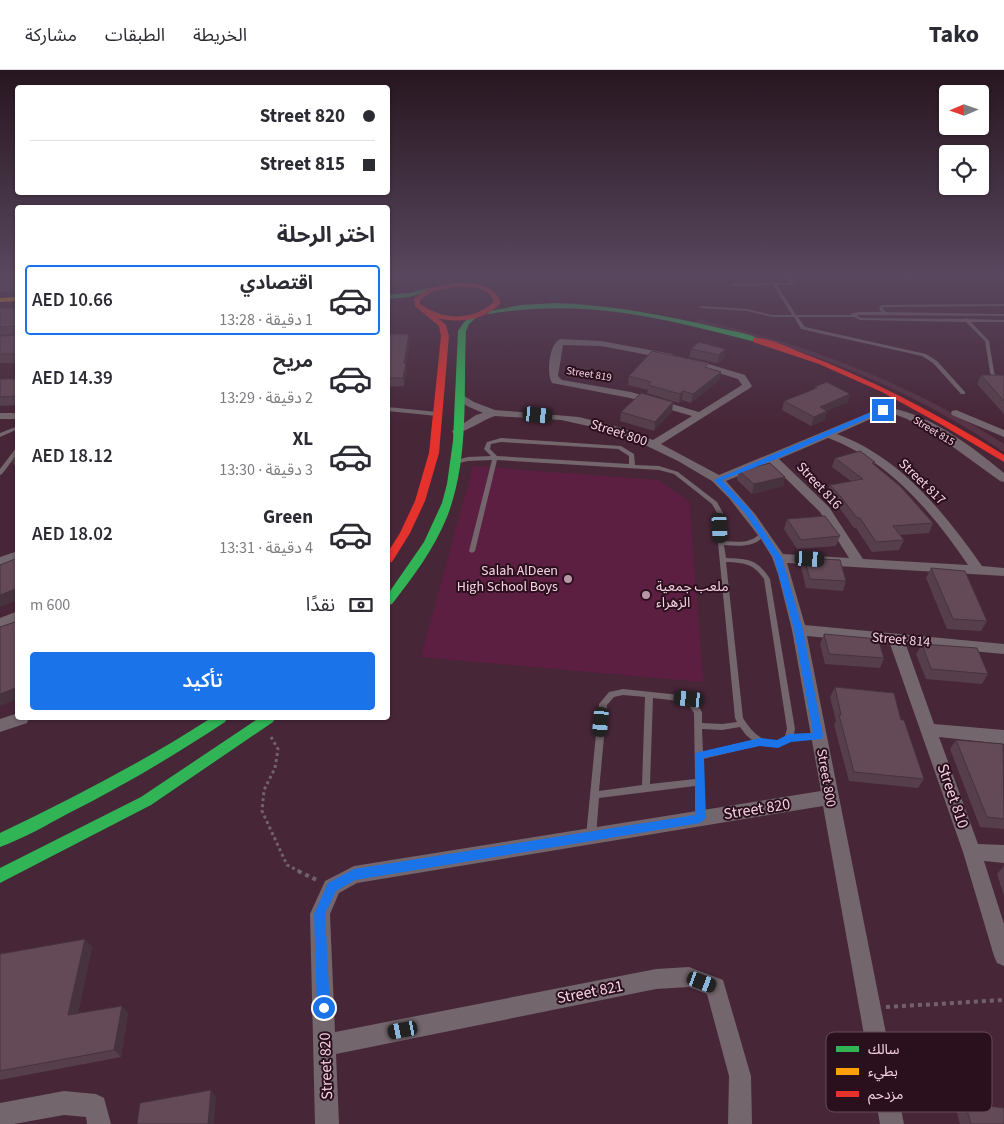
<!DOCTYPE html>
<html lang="ar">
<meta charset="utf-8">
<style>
:root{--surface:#fff;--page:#f2f2f3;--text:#2b2b33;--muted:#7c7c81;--line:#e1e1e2;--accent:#1a73e8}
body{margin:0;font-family:"Source Sans 3","Noto Sans Arabic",sans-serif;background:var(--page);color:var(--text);direction:rtl;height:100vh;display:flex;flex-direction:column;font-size:19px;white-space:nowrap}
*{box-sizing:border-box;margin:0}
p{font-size:16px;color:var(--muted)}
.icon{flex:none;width:28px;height:28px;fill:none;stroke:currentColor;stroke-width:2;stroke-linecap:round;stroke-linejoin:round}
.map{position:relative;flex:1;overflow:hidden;direction:ltr}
.drawer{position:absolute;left:15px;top:135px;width:375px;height:515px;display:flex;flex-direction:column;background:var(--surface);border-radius:5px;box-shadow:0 1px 4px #0004;direction:rtl}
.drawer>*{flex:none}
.guide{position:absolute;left:15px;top:15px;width:375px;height:110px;border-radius:5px;box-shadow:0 1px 4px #0004;direction:rtl;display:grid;align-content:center;height:110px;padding:0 15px;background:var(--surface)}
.needle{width:32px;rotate:268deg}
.buttons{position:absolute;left:939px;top:15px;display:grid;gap:10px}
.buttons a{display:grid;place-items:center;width:50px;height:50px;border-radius:5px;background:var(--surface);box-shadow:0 1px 4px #0004;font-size:25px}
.end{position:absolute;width:22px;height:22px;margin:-11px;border:6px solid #1a73e8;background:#fff;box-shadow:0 0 0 2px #fff}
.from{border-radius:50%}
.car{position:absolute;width:15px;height:30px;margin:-15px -8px;border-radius:6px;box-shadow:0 0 4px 1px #0007;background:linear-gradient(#222 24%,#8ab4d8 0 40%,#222 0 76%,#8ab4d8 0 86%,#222 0)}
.guide b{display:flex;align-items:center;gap:18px;height:48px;font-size:19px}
.guide b+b{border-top:1px solid var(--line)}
.guide i{width:12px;height:12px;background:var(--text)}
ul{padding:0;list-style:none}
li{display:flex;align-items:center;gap:15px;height:70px;margin:0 10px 8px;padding:0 5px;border:2px solid transparent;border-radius:5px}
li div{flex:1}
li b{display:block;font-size:19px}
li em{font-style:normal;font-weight:600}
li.current{border-color:var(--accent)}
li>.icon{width:45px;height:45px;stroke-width:1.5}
h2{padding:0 15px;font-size:22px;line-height:60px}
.pay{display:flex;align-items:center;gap:12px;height:55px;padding:0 15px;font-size:19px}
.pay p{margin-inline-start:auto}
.action{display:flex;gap:10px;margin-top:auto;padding:10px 15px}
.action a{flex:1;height:58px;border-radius:5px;background:var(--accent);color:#fff;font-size:20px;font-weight:600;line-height:58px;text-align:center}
header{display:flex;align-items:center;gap:30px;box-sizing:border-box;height:70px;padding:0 25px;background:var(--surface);border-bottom:1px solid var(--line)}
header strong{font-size:24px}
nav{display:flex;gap:28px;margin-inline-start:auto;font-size:18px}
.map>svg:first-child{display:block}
</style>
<header>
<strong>Tako</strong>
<nav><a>الخريطة</a><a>الطبقات</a><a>مشاركة</a></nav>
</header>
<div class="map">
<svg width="1004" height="1054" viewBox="0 0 1004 1054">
<rect width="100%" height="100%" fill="#472638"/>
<path fill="#5d1f41" d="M 473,396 L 658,410 L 689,431 L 703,612 L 421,587 Z"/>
<path fill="#563345" d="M 697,249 C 807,274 909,313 1004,374 L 1004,382 C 908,317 808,278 695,252 Z"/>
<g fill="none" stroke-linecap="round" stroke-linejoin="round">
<path stroke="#716168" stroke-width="3" stroke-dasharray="3 3" stroke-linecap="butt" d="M 271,667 L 278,679 L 275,698 L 264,720 L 262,741 L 287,795 L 301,802"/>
<path stroke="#716168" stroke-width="4" stroke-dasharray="4 4" stroke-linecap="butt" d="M 298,801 L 319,811
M 886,937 L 1004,930"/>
<path fill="#73666c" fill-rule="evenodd" d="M 785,206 L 789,206 L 794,214 L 793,215 L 777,215 L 796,245 L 851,245 L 852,243 L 859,242 L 882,242 L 879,239 L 881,235 L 882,235 L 1004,234 L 1004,236 L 884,237 L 883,239 L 886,242 L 1004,244 L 1004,246 L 857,245 L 861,248 L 964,249 L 966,248 L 969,249 L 1004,250 L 1004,252 L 971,252 L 989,271 L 994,302 L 999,312 L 995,313 L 990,302 L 985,271 L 966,252 L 860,250 L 854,247 L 798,247 L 805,257 L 926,284 L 937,291 L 965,322 L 965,324 L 961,324 L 933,293 L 922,286 L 801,259 L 794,247 L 772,247 L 747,241 L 701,238 L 699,237 L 701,236 L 747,239 L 772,245 L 792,245 L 773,215 L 732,216 L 730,215 L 732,214 L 789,213 Z
M 907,206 L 911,206 L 913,207 L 911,208 Z
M 388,337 L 437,342 L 440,344 L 437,346 L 388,341 Z
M 18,356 L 18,359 L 0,367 L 0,363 Z
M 501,368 L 621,376 L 634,384 L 635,395 L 659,396 L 678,402 L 717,432 L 723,443 L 724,471 C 737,472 751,474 760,463 L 764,463 L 765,464 C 756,478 739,476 724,475 L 726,488 C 749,489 757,489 770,509 L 795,659 L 794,664 L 818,663 L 821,664 L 822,666 L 821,668 L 790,671 L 777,677 L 769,677 L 761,675 L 703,689 L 704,748 L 703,751 L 700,752 L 697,751 L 696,748 L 695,716 L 599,728 L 596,766 L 594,769 L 591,770 L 588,769 L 586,766 L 599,634 L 609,622 L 623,619 L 689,626 L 692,627 L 702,642 L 702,653 L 722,654 L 737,652 L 735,648 L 718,473 L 717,443 L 712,434 L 674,404 L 659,400 L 497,390 L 475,481 L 472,483 L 470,482 L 469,481 L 492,390 L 468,391 L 455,394 L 452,392 L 453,391 L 468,387 L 491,386 L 484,379 L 487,372 ZM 501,372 L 618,379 L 629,386 L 629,394 L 497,386 L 490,379 L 491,374 ZM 726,492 C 744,493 753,493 764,509 L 787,659 L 785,666 C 783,667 781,669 778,670 C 762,675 750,659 743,648 ZM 623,625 L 645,627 L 642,715 L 599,721 L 607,635 L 614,627 ZM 653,628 L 687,632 L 694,643 L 695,709 L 650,714 ZM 740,657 L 746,665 L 752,670 L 703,682 L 702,659 L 722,660 Z
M 18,377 L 18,383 L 2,404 L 0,405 L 0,399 L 16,378 Z"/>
<path fill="#73666c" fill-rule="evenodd" d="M 560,269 L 601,271 L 672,284 L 674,286 L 669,289 L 601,276 L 563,275 L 558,306 L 562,310 L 631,322 L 699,342 L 742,315 L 738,309 L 689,294 L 689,290 L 695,290 L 745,305 L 752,316 L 750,318 L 661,374 L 719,405 L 883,337 C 928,342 970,375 1004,403 L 1004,412 L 1000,411 L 942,369 L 907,349 L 894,344 L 884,343 L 837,364 C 900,387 945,443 982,496 L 1004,498 L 1004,506 L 787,493 L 805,555 L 1004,574 L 1004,584 L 906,575 L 934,654 L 1004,660 L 1004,674 L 939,667 L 978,774 L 1004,775 L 1004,793 L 984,791 L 1004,854 L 1004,896 L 997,893 L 994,886 L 963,782 L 890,574 L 807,566 L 904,1054 L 880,1054 L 823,736 L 357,813 L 339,823 L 330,844 L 335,962 L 656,899 L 689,897 L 723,910 L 751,1006 L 752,1054 L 728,1054 L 729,1006 L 707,924 L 689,917 L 656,919 L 336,984 L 339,1054 L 315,1054 L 310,844 L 325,811 L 354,796 L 821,721 L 792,560 L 778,504 L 772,487 L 761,469 L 729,428 L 712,411 L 678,391 L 645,375 L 611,361 L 561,350 L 495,346 C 484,349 462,365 453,363 L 452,361 L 476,345 L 483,343 L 467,336 L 455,328 L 455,324 L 459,323 L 474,332 L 495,340 L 579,347 L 618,357 L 653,370 L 692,346 L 630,328 L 552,313 C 546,304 549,274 560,269 ZM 828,368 C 888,390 933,443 968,495 L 863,489 L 829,437 L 779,389 ZM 770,393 L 820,442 L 849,488 L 783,484 L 755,444 L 726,411 Z
M 956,340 L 1004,360 L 1004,367 L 952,345 L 951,343 L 952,341 Z
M 0,343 L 18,343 L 18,349 L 0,349 Z
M 18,481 L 18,490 L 0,496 L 0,487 Z
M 18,541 L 18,552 L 0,559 L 0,548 Z
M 18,643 L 18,648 L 29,648 L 27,653 L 0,662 L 0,649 Z
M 64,1021 L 96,1024 L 104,1028 L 111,1054 L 87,1054 L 86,1047 L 64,1045 L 14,1054 L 0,1054 L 0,1033 Z"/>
<path fill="#30b455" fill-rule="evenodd" d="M 429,218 L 432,220 L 431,221 L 409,227 L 388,229 L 388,225 L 409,223 Z
M 555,233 C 611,235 665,245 719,258 C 731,261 750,263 760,270 L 756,272 C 662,248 587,228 489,244 L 486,242 L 521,235 Z
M 475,244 L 478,246 L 469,254 L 466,261 C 463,322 470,389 447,447 C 434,479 413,507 392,534 L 388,535 L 388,524 L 424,472 L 442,433 L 447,414 L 453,371 L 458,261 L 464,252 Z
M 211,648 L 227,648 L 225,652 C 175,685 123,716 69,743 C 47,755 24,768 0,777 L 0,763 C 73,728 143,692 211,648 Z
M 259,648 L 275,648 L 273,652 L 151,735 L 0,813 L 0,798 L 141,727 Z"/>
<path fill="#ff9f0a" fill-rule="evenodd" d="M 18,227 L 18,231 L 0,232 L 0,228 Z"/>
<path fill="#e5322d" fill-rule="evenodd" d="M 455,213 C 473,213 494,213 501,233 C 485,250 460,254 438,248 L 446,255 L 449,266 L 439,383 L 425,431 L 410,463 L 392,492 L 388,493 L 388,482 L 400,463 L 415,431 L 429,383 L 441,266 L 439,256 L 415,236 L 414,229 L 427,219 ZM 455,217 C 470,217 489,216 494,232 C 471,251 445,251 420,234 L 420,230 L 431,222 Z
M 753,268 C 766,267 785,276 797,281 C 870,308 938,344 1004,385 L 1004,392 L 942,355 L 882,322 L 819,294 L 753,272 Z"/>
</g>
<path fill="#563f4b" d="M 0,206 L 18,206 L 18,222 L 0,222 Z
M 0,238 L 18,238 L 18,293 L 0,293 L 0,266 L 16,265 L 16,264 L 0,265 Z
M 388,264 L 410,272 L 406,295 L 407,302 L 404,316 L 388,317 Z
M 691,279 L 725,279 L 724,288 L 717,293 L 689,287 Z
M 708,298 L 721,302 L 719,310 L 691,333 L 682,330 L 679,333 L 647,323 L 648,320 L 628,315 L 629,306 Z
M 981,305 L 1004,305 L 1004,344 L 977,314 Z
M 0,309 L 18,309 L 18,335 L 0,336 Z
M 814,317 L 848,332 L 827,341 L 825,350 L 811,356 L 782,340 L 784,331 L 814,319 Z
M 673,332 L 672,341 L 654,361 L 620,351 L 621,342 Z
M 18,384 L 18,402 L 12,391 Z
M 835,388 L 875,392 L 874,395 L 933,453 L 929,463 L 900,465 L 904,470 L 899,480 L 872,482 L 856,458 L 854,458 L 838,436 L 826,425 L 830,415 L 851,411 L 832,397 Z
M 739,401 L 785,407 L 783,416 L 752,424 L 737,410 Z
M 787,449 L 840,466 L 836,476 L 797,479 L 784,459 Z
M 804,488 L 846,511 L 843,521 L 806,518 L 801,497 Z
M 931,498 L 987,551 L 981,561 L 947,559 L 926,508 Z
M 824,564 L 884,588 L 880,598 L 825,594 L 820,574 Z
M 922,574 L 988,604 L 982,614 L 926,609 L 916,584 Z
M 835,617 L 901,650 L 924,709 L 918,718 L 849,711 L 834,655 L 836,651 L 830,627 Z
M 956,670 L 1004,675 L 1004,759 L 980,757 L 950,679 Z
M 1004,796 L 1004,826 L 997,804 Z
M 92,877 L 78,943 L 122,936 L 128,943 L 121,987 L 0,1010 L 0,884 Z
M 965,1033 L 1004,1054 L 960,1054 L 956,1040 Z"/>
<path fill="#46333d" d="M 409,264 L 410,272 L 406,295 L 407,302 L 404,316 L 403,308 L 404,293 Z
M 725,279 L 724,288 L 717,293 L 719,285 Z
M 721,302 L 719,310 L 691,333 L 693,324 Z
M 683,321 L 682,330 L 679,333 L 680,324 Z
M 850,324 L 848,332 L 824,343 L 827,341 L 825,350 L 811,356 L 814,347 L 820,337 Z
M 673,332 L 672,341 L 654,361 L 655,352 Z
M 785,407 L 783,416 L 752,424 L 754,414 Z
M 18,518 L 18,530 L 0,537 L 0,525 Z
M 18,617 L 18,629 L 0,636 L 0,624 Z
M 85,869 L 92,877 L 76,953 L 68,945 Z
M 122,936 L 128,943 L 121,987 L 114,980 Z
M 211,1020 L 216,1027 L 214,1054 L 208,1054 Z"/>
<path fill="#644957" stroke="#46333d" d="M 0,206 L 18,206 L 18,214 L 0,214 Z
M 0,238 L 18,238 L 18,284 L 0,284 L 0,266 L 16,265 L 16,258 L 14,256 L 0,257 Z
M 388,264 L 409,264 L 404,293 L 406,293 L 403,308 L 388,308 Z
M 699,272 L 725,279 L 719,285 L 691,279 Z
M 652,281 L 709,293 L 705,297 L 721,302 L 693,324 L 683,321 L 680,324 L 648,315 L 651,312 L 629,306 Z
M 981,305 L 1004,305 L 1004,331 Z
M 0,309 L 18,309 L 18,326 L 0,327 Z
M 827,312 L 850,324 L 820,337 L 827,341 L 814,347 L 784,331 L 817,318 L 814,317 Z
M 641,323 L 673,332 L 655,352 L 621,342 Z
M 860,381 L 875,392 L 872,393 L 901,417 L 933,453 L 893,456 L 904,470 L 876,472 L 860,448 L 857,448 L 841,427 L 830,415 L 863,409 L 835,388 Z
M 18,384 L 18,391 L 12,391 Z
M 770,393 L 785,407 L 754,414 L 739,401 Z
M 825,446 L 840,466 L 801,470 L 787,449 Z
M 804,488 L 840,490 L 846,511 L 810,509 Z
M 15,489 L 16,491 L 18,490 L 18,518 L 0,525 L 0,495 Z
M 931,498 L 965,501 L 987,551 L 953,549 Z
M 18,551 L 18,617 L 0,624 L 0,557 Z
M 824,564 L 878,569 L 884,588 L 829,584 Z
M 922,574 L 977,578 L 988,604 L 931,599 Z
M 835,617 L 894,623 L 901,650 L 904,650 L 924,709 L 854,702 L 839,645 L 841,645 Z
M 956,670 L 1003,674 L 1004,749 L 987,747 Z
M 85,869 L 68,945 L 122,936 L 114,980 L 0,1001 L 0,884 Z
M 211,1020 L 208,1054 L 137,1054 L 140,1033 Z
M 965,1033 L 1004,1038 L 1004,1054 L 971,1054 Z"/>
<linearGradient id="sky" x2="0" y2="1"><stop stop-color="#27151f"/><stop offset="0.58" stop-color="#58475e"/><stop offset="1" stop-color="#58475e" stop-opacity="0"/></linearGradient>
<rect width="1004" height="353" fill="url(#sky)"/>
<path fill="#1a73e8" d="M 881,338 L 886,340 L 774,390 L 722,410 L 750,440 L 782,488 L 803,560 L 823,666 L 822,669 L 791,672 L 778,678 L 760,676 L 704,688 L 706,748 L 700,753 L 355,810 L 336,821 L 325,844 L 330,938 L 328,942 L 324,944 L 319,942 L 317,938 L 314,844 L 328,813 L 354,799 L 695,745 L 695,683 L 760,668 L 777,670 L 789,664 L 813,663 L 794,560 L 774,488 L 745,443 L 714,410 Z"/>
<g fill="#b996a6" stroke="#2a101d" stroke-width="2">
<circle cx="568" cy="509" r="5"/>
<circle cx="646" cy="525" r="5"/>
</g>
<g text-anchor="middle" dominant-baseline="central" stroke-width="4" stroke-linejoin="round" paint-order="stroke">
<g font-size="11" fill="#f7d2e2" stroke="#2a101d">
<text transform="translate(589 304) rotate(9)">Street 819</text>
<text transform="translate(934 361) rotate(31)">Street 815</text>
</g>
<g font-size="14" fill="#f7d2e2" stroke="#2a101d">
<text transform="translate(619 363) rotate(18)">Street 800</text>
<text transform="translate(922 412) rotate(44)">Street 817</text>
<text transform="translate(819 416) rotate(47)">Street 816</text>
<text transform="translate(901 570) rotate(5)">Street 814</text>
<text transform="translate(826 708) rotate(80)">Street 800</text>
</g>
<g font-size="14" fill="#f7d2e2" stroke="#2a101d" text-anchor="end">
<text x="558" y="501">Salah AlDeen<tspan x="558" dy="16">High School Boys</tspan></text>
<text x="656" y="517" text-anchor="start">ملعب جمعية<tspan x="656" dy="16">الزهراء</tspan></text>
</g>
<g font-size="16" fill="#f7d2e2" stroke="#2a101d">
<text transform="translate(953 726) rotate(71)">Street 810</text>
<text transform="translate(757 739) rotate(-9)">Street 820</text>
<text transform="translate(590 922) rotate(-11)">Street 821</text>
<text transform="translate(326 996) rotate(-92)">Street 820</text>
</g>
</g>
<rect x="826" y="962" width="166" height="80" rx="8" fill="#2a101d" stroke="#684a58" stroke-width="1"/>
<rect x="836" y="976" width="23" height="6" fill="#30b455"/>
<rect x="836" y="998" width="23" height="7" fill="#ff9f0a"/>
<rect x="836" y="1021" width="23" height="6" fill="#e5322d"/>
<g font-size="14" fill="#f7d2e2">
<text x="868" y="984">سالك</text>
<text x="868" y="1006">بطيء</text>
<text x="868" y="1029">مزدحم</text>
</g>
</svg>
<div class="buttons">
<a><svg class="needle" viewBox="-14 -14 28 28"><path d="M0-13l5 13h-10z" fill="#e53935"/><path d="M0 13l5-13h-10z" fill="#7c7c81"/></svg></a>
<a><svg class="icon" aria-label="locate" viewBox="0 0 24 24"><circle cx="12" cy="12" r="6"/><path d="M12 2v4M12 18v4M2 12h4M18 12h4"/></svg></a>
</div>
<i class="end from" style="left:324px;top:938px"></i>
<i class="end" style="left:883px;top:340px"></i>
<i class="car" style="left:538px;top:345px;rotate:96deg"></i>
<i class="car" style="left:720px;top:458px;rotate:177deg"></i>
<i class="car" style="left:810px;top:489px;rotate:93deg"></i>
<i class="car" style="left:689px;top:629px;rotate:276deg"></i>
<i class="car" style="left:601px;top:652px;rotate:185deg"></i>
<i class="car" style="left:702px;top:912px;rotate:110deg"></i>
<i class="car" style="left:403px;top:960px;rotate:259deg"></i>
<div class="guide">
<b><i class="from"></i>Street 820</b>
<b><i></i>Street 815</b>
</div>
<section class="drawer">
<h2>اختر الرحلة</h2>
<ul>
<li class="current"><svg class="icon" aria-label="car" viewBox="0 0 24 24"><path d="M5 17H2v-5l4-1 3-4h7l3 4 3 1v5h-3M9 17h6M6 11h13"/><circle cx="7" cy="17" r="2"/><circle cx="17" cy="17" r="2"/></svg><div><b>اقتصادي</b><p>1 دقيقة · 13:28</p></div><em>AED 10.66</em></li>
<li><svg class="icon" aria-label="car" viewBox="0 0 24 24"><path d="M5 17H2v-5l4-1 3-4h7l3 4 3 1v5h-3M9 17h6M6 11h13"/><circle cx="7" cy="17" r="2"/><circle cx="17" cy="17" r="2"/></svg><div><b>مريح</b><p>2 دقيقة · 13:29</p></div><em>AED 14.39</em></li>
<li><svg class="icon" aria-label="car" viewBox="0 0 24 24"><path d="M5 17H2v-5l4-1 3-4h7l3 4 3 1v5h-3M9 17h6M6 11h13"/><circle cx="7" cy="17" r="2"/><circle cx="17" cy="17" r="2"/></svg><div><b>XL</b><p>3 دقيقة · 13:30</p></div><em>AED 18.12</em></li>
<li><svg class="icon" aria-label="car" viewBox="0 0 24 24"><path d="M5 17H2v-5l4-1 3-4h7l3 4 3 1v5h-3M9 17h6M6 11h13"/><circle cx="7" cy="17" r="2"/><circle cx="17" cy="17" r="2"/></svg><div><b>Green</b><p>4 دقيقة · 13:31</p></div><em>AED 18.02</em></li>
</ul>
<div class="pay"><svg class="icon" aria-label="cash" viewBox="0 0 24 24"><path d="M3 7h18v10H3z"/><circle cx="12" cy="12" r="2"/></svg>نقدًا<p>600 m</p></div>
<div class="action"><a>تأكيد</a></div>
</section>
</div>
